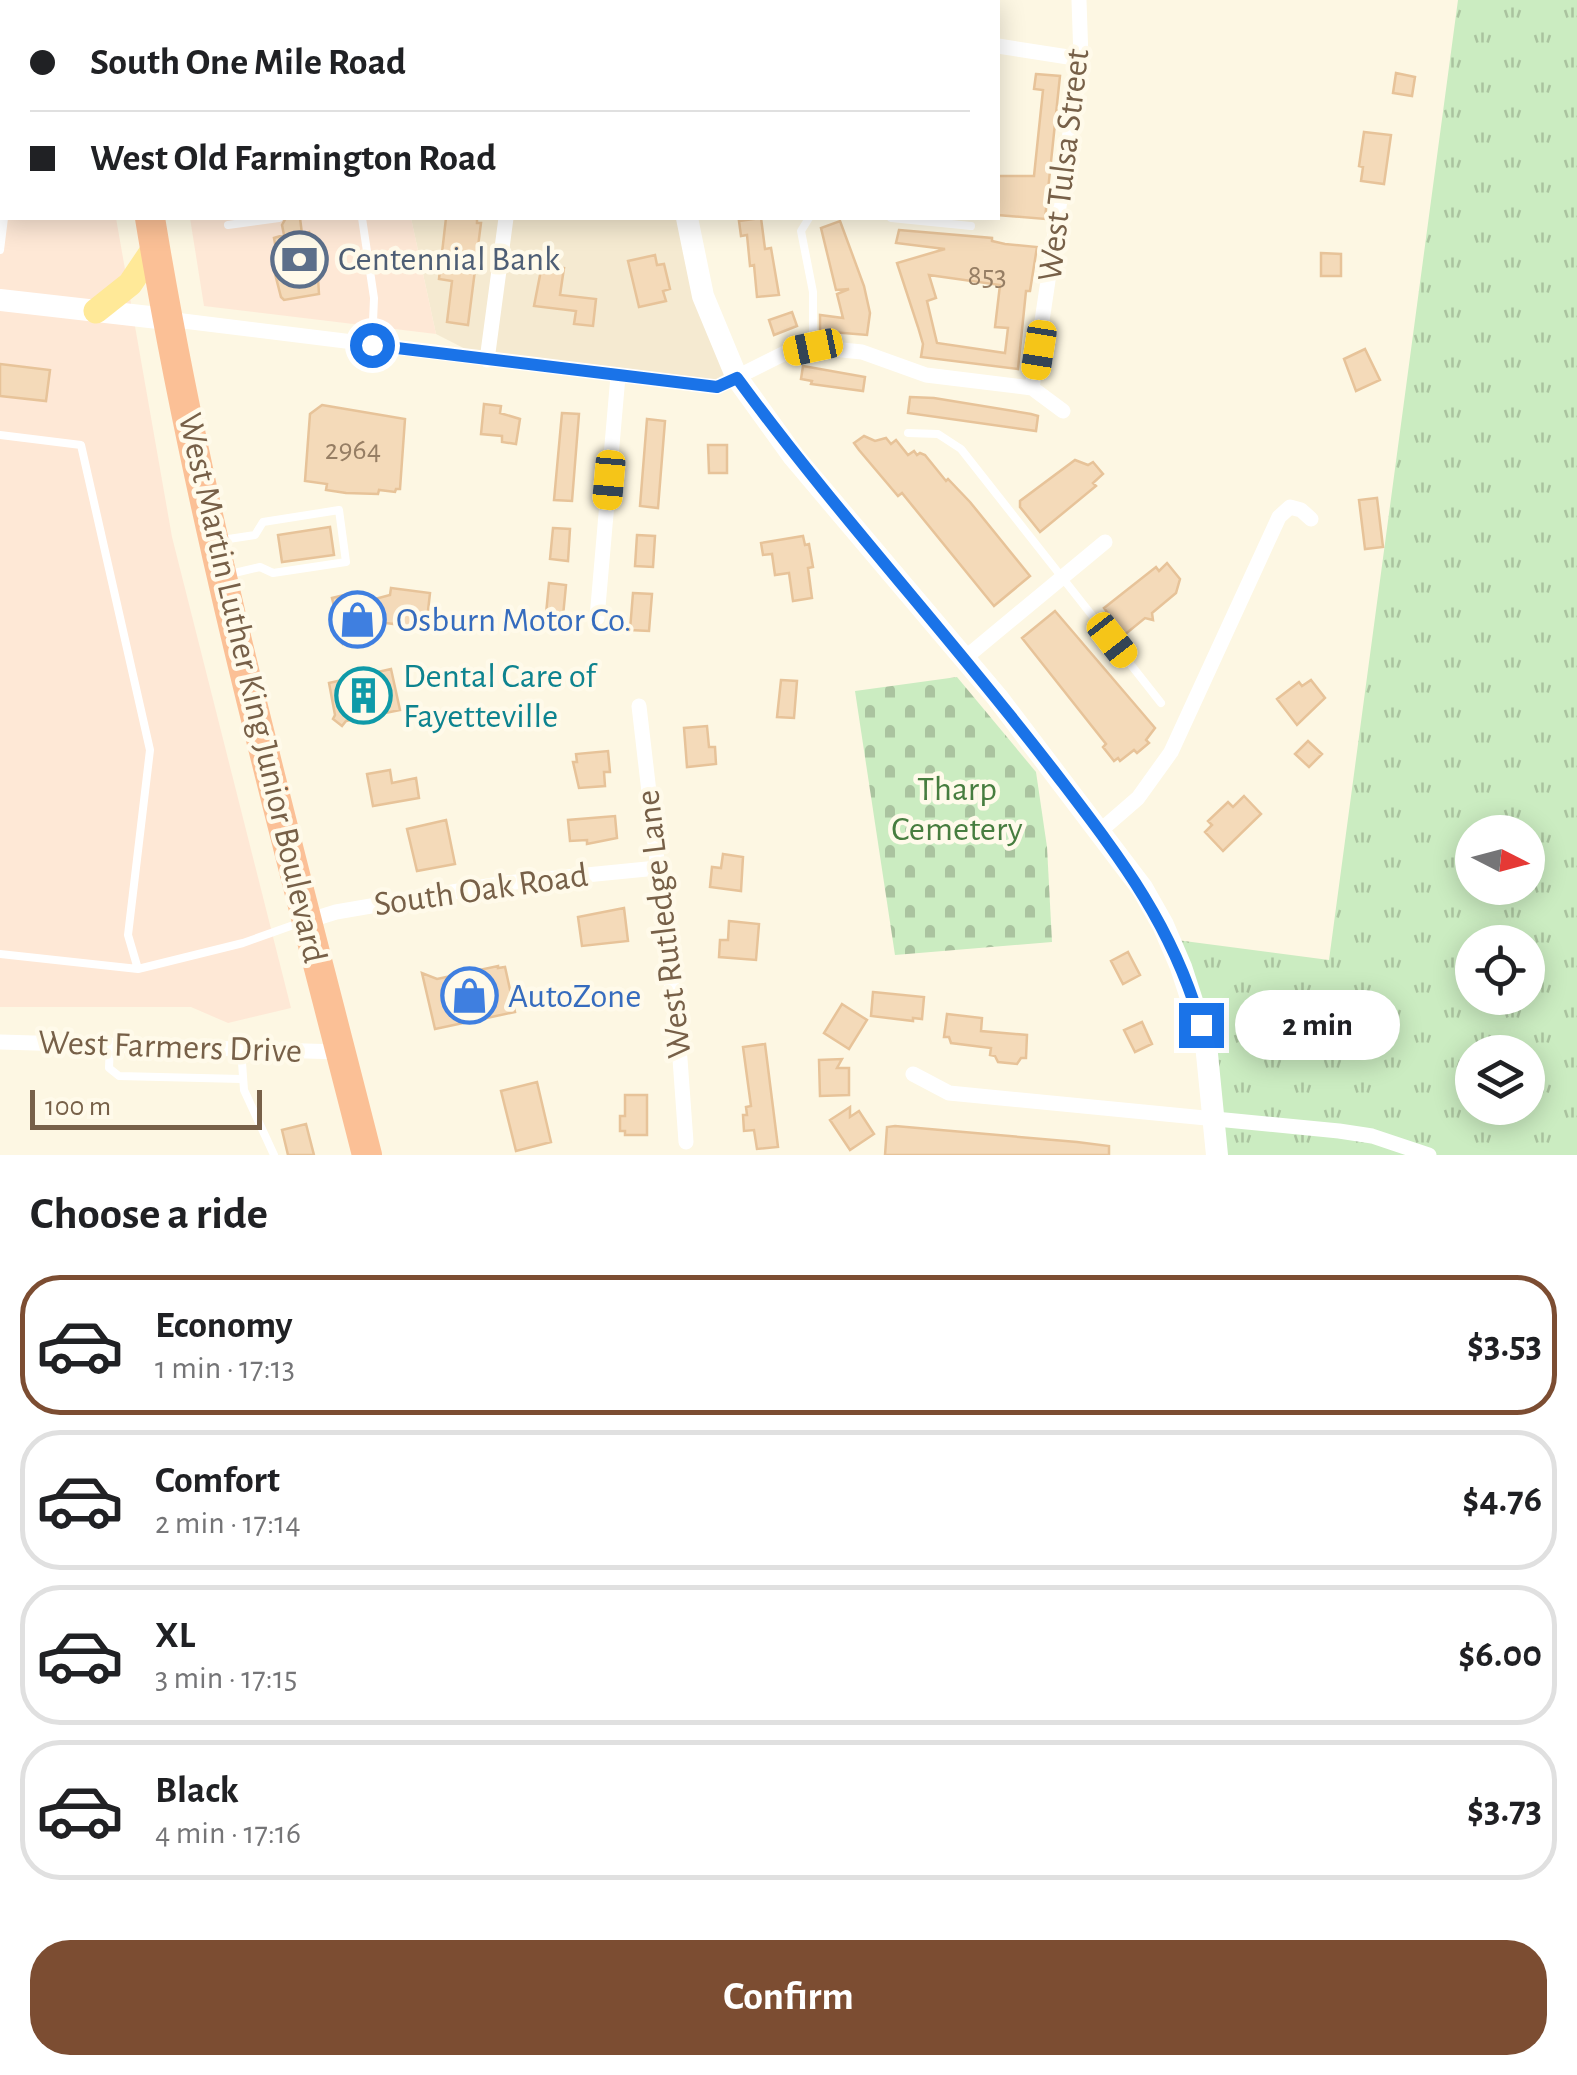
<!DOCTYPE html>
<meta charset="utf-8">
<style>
:root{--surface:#fff;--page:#f6f6f6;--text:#202124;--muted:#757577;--line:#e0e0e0;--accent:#7c4d32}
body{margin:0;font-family:"Alegreya Sans",sans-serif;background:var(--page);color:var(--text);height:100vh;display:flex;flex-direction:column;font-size:38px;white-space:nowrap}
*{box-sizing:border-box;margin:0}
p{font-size:32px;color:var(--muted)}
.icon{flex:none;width:55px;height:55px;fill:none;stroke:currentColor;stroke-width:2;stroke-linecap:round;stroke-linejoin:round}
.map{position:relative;height:1155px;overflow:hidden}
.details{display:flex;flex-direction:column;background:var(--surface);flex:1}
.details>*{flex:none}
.guide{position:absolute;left:0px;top:0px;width:1000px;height:220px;box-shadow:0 5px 25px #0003;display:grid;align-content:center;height:220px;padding:0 30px;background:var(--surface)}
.needle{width:65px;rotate:96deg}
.tools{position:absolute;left:1455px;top:815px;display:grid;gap:20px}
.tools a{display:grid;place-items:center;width:90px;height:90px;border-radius:50%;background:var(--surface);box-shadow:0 5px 25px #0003;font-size:50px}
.scale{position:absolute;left:30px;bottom:25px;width:232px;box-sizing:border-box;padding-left:10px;border:5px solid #776048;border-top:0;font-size:28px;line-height:35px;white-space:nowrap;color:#776048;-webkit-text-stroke:8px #fffaea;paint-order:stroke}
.end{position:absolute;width:45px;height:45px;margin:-22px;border:12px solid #1a73e8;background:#fff;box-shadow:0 0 0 5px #fff}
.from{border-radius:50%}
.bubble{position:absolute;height:70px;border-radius:35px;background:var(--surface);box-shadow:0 5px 25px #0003;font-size:32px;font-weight:700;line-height:70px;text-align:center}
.car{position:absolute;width:30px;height:60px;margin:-30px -15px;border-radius:12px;box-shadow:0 0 8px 2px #0007;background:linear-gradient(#f5c518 24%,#345 0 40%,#f5c518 0 76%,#345 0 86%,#f5c518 0)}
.guide b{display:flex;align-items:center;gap:35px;height:95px;font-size:38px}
.guide b+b{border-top:2px solid var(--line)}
.guide i{width:25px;height:25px;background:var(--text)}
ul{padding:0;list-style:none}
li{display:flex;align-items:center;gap:30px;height:140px;margin:0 20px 15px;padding:0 10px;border:5px solid var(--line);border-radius:40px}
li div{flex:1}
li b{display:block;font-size:38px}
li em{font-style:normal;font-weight:700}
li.on{border-color:var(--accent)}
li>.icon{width:90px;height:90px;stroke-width:1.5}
h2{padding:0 30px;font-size:45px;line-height:120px}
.primary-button{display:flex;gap:20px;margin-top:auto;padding:20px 30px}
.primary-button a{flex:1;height:115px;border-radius:40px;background:var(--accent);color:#fff;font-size:40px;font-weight:700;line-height:115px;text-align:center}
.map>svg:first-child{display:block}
</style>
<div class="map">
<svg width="1577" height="1155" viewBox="0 0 1577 1155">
<defs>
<pattern id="cemetery-stones" width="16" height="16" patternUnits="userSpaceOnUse" patternTransform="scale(2.5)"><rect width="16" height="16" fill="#cbecc1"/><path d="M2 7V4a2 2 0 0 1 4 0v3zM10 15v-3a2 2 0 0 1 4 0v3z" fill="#aac39f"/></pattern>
<pattern id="park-tufts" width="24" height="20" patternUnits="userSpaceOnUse" patternTransform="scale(2.5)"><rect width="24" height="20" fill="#cbecc1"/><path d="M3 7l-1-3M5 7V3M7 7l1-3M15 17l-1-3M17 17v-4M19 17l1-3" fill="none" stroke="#aac39f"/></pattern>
</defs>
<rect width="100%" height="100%" fill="#fdf7e3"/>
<path fill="#f5ead1" d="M 411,218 L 687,218 L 737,378 L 717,387 L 487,360 L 436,334 Z"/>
<path fill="#fee8d6" d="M 0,0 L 78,0 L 78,2 L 2,2 L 2,218 L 116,218 L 172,537 L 291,1008 L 228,1023 L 191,1007 L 0,1007 Z
M 156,0 L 419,0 L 419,2 Z
M 190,218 L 411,218 L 436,334 L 204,306 Z"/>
<path fill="url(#cemetery-stones)" d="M 957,677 L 1036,772 L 1047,847 L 1052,942 L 895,955 L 855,691 Z"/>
<path fill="url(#park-tufts)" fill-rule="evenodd" d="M 1458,0 L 1577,0 L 1577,1155 L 1217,1155 L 1215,1118 L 1169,939 L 1329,960 ZM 1472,832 L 1528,832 L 1528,888 L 1472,888 ZM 1472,942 L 1528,942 L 1528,998 L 1472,998 ZM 1472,1052 L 1528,1052 L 1528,1108 L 1472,1108 Z"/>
<path fill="#f4dab9" stroke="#e7c399" stroke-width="2.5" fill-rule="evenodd" d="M 1396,73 L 1415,77 L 1412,96 L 1393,93 Z
M 1036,74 L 1060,76 L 1045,219 L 998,215 L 998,176 L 1034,176 L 1043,90 L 1034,89 Z
M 1364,132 L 1391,135 L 1384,184 L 1361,181 L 1363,167 L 1359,166 Z
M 286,218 L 300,218 L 302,234 L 309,232 L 311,246 L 316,245 L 319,294 L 284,300 L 281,297 L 272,262 L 278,261 L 274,238 L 284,235 L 282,225 Z
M 446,218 L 477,218 L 477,223 L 481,223 L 468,325 L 447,322 L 452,281 L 439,279 Z
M 761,218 L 765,249 L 771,248 L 779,295 L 757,297 L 754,265 L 750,266 L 747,235 L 741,236 L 739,221 Z
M 840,221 L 864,286 L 870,313 L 867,335 L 820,331 L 820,315 L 843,318 L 837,294 L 849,289 L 836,290 L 821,228 Z
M 899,230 L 992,238 L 992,241 L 1005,244 L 1037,247 L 1030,291 L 1026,291 L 1018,369 L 921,357 L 923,344 L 918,327 L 897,263 L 945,249 L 896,243 ZM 929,275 L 1000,285 L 995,327 L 1008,328 L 1005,353 L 937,343 L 927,301 L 936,298 Z
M 1321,253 L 1341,254 L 1341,276 L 1321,276 Z
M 655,255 L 657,265 L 664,264 L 670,289 L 663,291 L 666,301 L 639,307 L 628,261 Z
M 542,265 L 564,268 L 560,295 L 596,299 L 593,326 L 574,324 L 576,311 L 534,306 Z
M 792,312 L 797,326 L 774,335 L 769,320 Z
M 1365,349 L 1380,380 L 1356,391 L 1344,359 Z
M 0,364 L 50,370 L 46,401 L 0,396 Z
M 803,366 L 865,377 L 863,391 L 811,384 L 812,381 L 801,379 Z
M 910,397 L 934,398 L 1031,414 L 1038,416 L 1036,431 L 908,413 Z
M 484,404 L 501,406 L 500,413 L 520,419 L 516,444 L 502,442 L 502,436 L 481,434 Z
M 322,405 L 405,419 L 400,489 L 396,489 L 395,492 L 379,490 L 378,494 L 346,493 L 326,490 L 327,484 L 305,481 L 310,414 Z
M 562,413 L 579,414 L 572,501 L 554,500 Z
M 647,419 L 665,421 L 658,508 L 640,506 Z
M 864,436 L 875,441 L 886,438 L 891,444 L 896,440 L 908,455 L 914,451 L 917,455 L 920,453 L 925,455 L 946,481 L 948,479 L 970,502 L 1030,576 L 994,606 L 902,493 L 898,496 L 859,450 L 854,443 Z
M 708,445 L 727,445 L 727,473 L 709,473 Z
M 1075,460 L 1088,465 L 1093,462 L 1103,474 L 1093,483 L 1096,486 L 1040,532 L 1020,507 L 1020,501 Z
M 1377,498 L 1383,547 L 1365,549 L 1359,500 Z
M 330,527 L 334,555 L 282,562 L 278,535 Z
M 553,528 L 570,529 L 568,561 L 550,559 Z
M 637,535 L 655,536 L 653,567 L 635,566 Z
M 803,536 L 805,545 L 809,544 L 813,567 L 808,568 L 812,598 L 793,601 L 789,573 L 775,575 L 772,554 L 763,555 L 761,543 Z
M 1167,563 L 1180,579 L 1176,593 L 1152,613 L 1153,620 L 1145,618 L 1123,636 L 1104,614 L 1107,612 L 1104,608 L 1156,567 L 1159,571 Z
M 549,583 L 566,585 L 563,616 L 546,614 Z
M 391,588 L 430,593 L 427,620 L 418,619 L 417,627 L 378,622 L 380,629 L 368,632 L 369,638 L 343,644 L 332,598 L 357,592 L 360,603 L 390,595 Z
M 633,593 L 652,594 L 649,631 L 630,630 Z
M 1055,611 L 1155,728 L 1146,740 L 1149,743 L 1137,753 L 1134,750 L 1120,761 L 1118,758 L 1114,761 L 1103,747 L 1106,744 L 1022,638 Z
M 391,669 L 400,710 L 346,721 L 342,726 L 333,719 L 335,715 L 329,683 Z
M 781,680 L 797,681 L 794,718 L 777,717 Z
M 1311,680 L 1325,698 L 1297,725 L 1277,699 L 1299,682 L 1302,686 Z
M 707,726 L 709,747 L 715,747 L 716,764 L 687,767 L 684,728 Z
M 1308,741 L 1322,754 L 1309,767 L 1295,754 Z
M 608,751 L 610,772 L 604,772 L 605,786 L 579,788 L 573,762 L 577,762 L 576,754 Z
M 390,770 L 392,783 L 416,778 L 419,798 L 373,806 L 367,774 Z
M 1244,796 L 1261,814 L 1223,851 L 1205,832 L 1212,825 L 1208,821 L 1228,802 L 1233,807 Z
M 615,816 L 617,838 L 587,844 L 587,840 L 570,841 L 568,820 Z
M 446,820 L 455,864 L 417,871 L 407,829 Z
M 723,854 L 743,857 L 741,891 L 710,887 L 712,867 L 721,868 Z
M 624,908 L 628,941 L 582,946 L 578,917 Z
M 729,921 L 759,924 L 756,960 L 719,957 L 720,940 L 728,940 Z
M 1128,952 L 1140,975 L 1123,984 L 1111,961 Z
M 498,966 L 498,968 L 505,967 L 515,1012 L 435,1029 L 422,973 L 437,979 Z
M 873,992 L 924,997 L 922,1019 L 913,1018 L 913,1021 L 871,1016 Z
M 842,1004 L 867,1020 L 849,1049 L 824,1033 Z
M 947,1014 L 982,1018 L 981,1031 L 1027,1035 L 1026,1058 L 1021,1058 L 1017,1064 L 998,1062 L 995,1056 L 990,1055 L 991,1048 L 951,1043 L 949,1037 L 944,1037 Z
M 1142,1022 L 1152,1044 L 1135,1052 L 1124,1030 Z
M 765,1044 L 778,1147 L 757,1149 L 754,1130 L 744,1131 L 743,1115 L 747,1115 L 746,1107 L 751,1106 L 743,1047 Z
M 842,1059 L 837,1068 L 849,1068 L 849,1095 L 820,1096 L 819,1060 Z
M 537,1082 L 551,1142 L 516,1151 L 501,1091 Z
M 625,1095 L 647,1095 L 647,1135 L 625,1135 L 625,1131 L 620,1131 L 620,1116 L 625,1116 Z
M 850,1107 L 850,1117 L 859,1111 L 874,1134 L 850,1150 L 830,1120 Z
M 306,1124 L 314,1155 L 288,1155 L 282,1130 Z
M 895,1126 L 1077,1142 L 1109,1146 L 1109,1155 L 885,1155 L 887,1127 Z"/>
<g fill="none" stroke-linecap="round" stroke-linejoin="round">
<path stroke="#fff" stroke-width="8" d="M 25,1 L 33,0
M 327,2 L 327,0
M 0,6 L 2,6
M 362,218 L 374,298 L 372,345
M 809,218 L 801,231 L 813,292 L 813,347
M 891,218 L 971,226
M 228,225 L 279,218
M 0,250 L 4,218
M 908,433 L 938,434 L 961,449 L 1161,703
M 0,435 L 81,445 L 150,750 L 128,935 L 138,969
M 222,540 L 255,535 L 263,522 L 339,510 L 346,562 L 273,573 L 260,567 L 230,574
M 0,954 L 138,969 L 243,943 L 302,922
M 110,1045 L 109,1068 L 119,1076 L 241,1079
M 241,1049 L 244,1090 L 274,1155"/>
<path stroke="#fff" stroke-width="15" d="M 833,0 L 833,2
M 533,2 L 534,0
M 998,46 L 1081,59
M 167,319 L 717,387 L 787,352 L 813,347 L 862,352 L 926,375 L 1032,388 L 1063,411
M 487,360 L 506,218
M 1032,388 L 1081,59 L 1079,0
M 597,618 L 618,376
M 965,658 L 1105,542
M 639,706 L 680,1059 L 686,1142
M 1100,831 L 1138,798 L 1171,752 L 1279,517 L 1290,507 L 1301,510 L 1311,519
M 307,921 L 336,912 L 505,883 L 657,868
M 0,1042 L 341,1052
M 913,1074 L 949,1093 L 1339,1131 L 1372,1136 L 1429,1155"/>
<path stroke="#fff" stroke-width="22" d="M 651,0 L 651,2
M 687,218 L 703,296 L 737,378 L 794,457 L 997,697 L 1142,888 L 1163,925 L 1181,967 L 1206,1044 L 1217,1155
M 0,300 L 167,319"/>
<path stroke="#ffe998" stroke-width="25" d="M 96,311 L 130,284 L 155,247"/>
<path stroke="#fbc096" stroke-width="30" d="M 115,0 L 115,2
M 150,218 C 202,534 288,844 367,1155"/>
</g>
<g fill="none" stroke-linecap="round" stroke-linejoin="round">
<path stroke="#1a73e8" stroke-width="12" d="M 372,345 L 717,387 L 737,378 C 836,513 951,637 1053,770 C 1117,854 1171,921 1201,1025"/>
</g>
<defs>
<symbol id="bank-ring" viewBox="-11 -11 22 22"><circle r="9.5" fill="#fffaea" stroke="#5c6f8a" stroke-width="1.5"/><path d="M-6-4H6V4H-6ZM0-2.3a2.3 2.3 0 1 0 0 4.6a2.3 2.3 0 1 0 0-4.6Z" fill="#5c6f8a"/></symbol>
<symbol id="shop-ring" viewBox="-11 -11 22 22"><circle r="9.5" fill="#fffaea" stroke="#3f7fe0" stroke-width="1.5"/><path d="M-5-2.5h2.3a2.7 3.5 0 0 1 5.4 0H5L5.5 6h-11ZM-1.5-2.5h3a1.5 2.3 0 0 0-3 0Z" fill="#3f7fe0"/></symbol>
<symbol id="building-ring" viewBox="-11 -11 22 22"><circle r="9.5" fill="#fffaea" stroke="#0f9aa8" stroke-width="1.5"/><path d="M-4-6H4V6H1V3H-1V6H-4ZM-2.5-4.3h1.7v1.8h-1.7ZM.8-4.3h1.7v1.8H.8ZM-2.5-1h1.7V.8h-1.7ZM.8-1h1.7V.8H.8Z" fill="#0f9aa8"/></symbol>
</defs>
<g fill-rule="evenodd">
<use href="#bank-ring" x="268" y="228" width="63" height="63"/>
<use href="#shop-ring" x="326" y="588" width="63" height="63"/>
<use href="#building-ring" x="332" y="664" width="63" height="63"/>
<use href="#shop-ring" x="438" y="964" width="63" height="63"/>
</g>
<g text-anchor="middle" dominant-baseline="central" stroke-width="9" stroke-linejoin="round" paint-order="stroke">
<g font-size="30" fill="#967e64">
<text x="987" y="276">853</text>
<text x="353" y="450">2964</text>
</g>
<g font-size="35" fill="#776048" stroke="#fffaea">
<text transform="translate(1064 165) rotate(-83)">West Tulsa Street</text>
<text transform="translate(252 688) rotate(77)">West Martin Luther King Junior Boulevard</text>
<text transform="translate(481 890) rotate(-8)">South Oak Road</text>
<text transform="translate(664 924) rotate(-97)">West Rutledge Lane</text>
<text transform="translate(170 1047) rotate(2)">West Farmers Drive</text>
</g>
<g font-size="35" fill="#4e5e75" stroke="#fffaea" text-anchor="start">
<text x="338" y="259">Centennial Bank</text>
</g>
<g font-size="35" fill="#366cbe" stroke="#fffaea" text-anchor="start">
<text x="396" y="620">Osburn Motor Co.</text>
<text x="508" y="996">AutoZone</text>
</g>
<g font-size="35" fill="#0d838f" stroke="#fffaea" text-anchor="start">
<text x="403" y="676">Dental Care of<tspan x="403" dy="40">Fayetteville</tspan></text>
</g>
<g font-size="35" fill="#477d3f" stroke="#fffaea">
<text x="957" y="789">Tharp<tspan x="957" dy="40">Cemetery</tspan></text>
</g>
</g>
</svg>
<div class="tools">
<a><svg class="needle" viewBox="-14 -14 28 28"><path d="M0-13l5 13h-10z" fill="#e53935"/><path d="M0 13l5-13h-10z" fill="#757577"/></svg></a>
<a><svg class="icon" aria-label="locate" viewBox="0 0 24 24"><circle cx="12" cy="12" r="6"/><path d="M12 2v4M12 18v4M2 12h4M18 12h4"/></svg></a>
<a><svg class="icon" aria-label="layers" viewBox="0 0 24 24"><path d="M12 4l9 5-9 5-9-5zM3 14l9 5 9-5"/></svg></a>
</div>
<div class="scale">100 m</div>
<i class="end from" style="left:372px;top:345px"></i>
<i class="end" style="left:1201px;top:1025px"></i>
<div class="bubble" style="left:1235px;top:990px;width:165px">2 min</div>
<i class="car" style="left:813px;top:347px;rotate:258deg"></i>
<i class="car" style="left:1039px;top:350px;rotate:189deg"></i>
<i class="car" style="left:609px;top:480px;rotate:185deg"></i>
<i class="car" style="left:1112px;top:640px;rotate:142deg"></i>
<div class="guide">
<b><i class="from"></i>South One Mile Road</b>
<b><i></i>West Old Farmington Road</b>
</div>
</div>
<section class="details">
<h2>Choose a ride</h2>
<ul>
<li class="on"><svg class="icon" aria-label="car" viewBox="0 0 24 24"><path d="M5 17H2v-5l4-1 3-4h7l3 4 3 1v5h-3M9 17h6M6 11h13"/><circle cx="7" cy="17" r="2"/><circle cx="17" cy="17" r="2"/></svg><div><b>Economy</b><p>1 min · 17:13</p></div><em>$3.53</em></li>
<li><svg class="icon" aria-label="car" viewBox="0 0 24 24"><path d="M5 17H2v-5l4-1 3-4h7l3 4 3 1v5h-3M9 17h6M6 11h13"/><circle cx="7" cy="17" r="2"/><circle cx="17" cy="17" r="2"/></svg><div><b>Comfort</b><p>2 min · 17:14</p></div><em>$4.76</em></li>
<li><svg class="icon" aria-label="car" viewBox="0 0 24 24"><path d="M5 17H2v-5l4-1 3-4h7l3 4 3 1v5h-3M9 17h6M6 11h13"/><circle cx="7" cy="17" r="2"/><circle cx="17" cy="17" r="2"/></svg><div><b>XL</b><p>3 min · 17:15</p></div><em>$6.00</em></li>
<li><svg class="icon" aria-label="car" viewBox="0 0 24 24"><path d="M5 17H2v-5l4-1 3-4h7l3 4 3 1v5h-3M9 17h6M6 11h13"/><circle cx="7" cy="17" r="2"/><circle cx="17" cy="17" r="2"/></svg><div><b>Black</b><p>4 min · 17:16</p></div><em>$3.73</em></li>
</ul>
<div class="primary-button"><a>Confirm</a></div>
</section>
